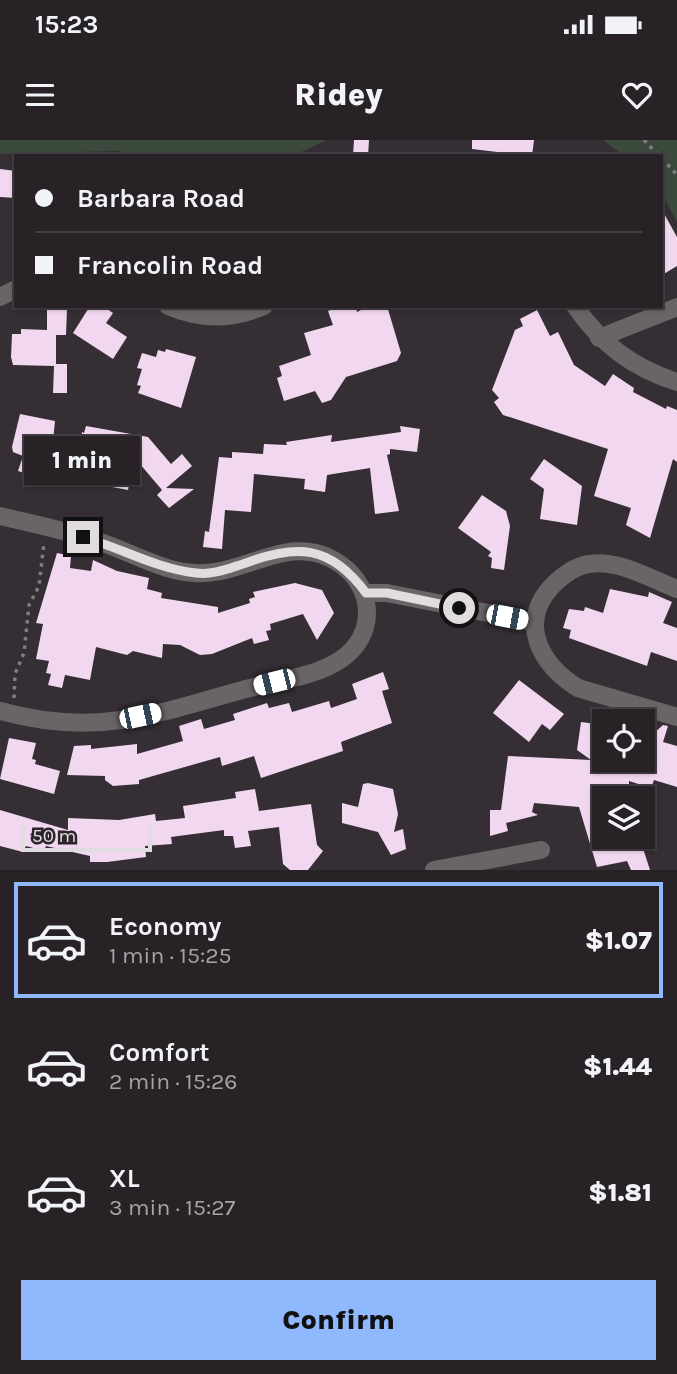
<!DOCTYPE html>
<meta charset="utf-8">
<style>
:root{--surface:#282227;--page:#342f33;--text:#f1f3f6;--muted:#a5a4a7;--line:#443f44;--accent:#90b8fd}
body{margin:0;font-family:Karla,sans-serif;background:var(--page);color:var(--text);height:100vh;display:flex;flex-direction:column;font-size:26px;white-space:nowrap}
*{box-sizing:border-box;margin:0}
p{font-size:23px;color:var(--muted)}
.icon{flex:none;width:38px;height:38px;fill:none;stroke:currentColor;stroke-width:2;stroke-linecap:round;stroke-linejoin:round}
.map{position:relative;height:730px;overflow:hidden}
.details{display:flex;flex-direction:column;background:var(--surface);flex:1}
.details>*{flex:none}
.top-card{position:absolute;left:14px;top:14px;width:649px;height:154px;border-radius:0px;box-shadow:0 2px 5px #0004,0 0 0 2px var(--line);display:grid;align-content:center;height:154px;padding:0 21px;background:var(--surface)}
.fabs{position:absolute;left:592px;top:569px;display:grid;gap:14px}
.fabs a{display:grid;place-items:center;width:63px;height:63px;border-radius:0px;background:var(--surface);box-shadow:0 2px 5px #0004,0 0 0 2px var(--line);font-size:35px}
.scale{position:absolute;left:21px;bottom:18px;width:131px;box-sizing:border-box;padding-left:7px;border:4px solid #e0dce0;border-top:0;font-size:19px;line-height:24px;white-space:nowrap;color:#e0dce0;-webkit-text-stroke:5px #2b242a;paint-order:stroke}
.end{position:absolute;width:32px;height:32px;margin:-16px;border:9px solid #e0dce0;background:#111;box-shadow:0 0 0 4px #111}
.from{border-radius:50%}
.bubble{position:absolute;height:49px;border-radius:0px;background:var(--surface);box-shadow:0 2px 5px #0004,0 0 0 2px var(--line);font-size:23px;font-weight:800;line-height:49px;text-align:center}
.car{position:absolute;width:21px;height:42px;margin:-21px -10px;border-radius:9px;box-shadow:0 0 5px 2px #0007;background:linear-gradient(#fff 24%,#345 0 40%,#fff 0 76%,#345 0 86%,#fff 0)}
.top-card b{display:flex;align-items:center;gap:24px;height:66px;font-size:26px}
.top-card b+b{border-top:2px solid var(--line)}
.top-card i{width:18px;height:18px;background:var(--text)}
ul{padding:12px 0 0;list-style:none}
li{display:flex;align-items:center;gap:21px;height:116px;margin:0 14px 10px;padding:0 7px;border:4px solid transparent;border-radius:0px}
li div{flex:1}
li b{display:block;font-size:26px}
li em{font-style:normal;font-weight:800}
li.selected{border-color:var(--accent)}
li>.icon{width:63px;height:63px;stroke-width:1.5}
.button{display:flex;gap:14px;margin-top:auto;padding:14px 21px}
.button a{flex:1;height:80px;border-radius:0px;background:var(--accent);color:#111;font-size:28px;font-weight:800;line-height:80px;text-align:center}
.status{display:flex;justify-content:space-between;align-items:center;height:49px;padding:0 35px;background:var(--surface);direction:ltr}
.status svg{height:19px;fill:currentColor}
header{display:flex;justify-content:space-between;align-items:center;height:91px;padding:0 21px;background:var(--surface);font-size:32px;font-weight:800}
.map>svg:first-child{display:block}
</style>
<div class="status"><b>15:23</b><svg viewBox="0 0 49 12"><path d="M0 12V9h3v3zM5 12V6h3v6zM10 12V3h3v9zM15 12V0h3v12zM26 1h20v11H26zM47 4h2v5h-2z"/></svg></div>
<header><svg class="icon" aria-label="menu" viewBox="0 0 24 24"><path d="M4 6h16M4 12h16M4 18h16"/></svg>Ridey<svg class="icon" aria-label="heart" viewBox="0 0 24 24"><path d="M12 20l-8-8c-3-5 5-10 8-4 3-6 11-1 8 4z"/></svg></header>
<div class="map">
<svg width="677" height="730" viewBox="0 0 677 730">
<rect width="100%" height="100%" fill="#352e34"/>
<path fill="#3c493d" d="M 0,0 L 327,0 L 293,16 L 135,16 L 118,11 L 0,14 Z
M 603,0 L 677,0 L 677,82 L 662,54 L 662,16 L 624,16 Z"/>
<path fill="#f1d8f0" d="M 354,0 L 369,0 L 368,16 L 353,16 Z
M 472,0 L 534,0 L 532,16 L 472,9 Z
M 0,29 L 16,31 L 16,58 L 0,57 Z
M 662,70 L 677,97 L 677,126 L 662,135 Z
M 90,166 L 103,166 L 113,173 L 106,183 L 127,197 L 113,219 L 73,193 Z
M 340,166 L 356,166 L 357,172 L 369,166 L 387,166 L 401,213 L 397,221 L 346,237 L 331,260 L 322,263 L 315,251 L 284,261 L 277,238 L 282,236 L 279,226 L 311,215 L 304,193 L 333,185 L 328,171 Z
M 47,167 L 67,168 L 66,195 L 56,195 L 56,224 L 67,224 L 67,253 L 53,253 L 54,226 L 13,225 L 11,217 L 12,194 L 21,194 L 21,189 L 47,190 Z
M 537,170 L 550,196 L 558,192 L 574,225 L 605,246 L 613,234 L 634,248 L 633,252 L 666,269 L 667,266 L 677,270 L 677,322 L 673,319 L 650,398 L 626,385 L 631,368 L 594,356 L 608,309 L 503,275 L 494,262 L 499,258 L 492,250 L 515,190 L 523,186 L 520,179 Z
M 166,209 L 196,217 L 181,268 L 138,253 L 141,246 L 137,245 L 142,229 L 137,228 L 142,213 L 156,217 L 158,210 L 165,212 Z
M 20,274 L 55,281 L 51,321 L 46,340 L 18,331 L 23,316 L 13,312 L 12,307 Z
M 86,286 L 148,297 L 171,324 L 182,314 L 192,326 L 166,348 L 194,349 L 169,368 L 157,355 L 162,350 L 134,317 L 128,350 L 107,346 L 112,317 L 78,321 L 82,292 L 84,293 Z
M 400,286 L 420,289 L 417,312 L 390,309 L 390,314 L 387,315 L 399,371 L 375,374 L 370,328 L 327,335 L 325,352 L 304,349 L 305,339 L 254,334 L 251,372 L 225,370 L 222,409 L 203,407 L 205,391 L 209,392 L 219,317 L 232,318 L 232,312 L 263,314 L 264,304 L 287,305 L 286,302 L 332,295 L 331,302 L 401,292 Z
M 544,319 L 582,346 L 577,385 L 540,379 L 544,349 L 530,339 Z
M 482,355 L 506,371 L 510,386 L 504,430 L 491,428 L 492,418 L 488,416 L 491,412 L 458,388 Z
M 57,413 L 71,416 L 70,428 L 91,431 L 93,420 L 117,431 L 149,438 L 147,449 L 162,453 L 161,458 L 218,467 L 218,473 L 250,463 L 249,459 L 255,457 L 253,452 L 295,443 L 322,450 L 334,473 L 317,500 L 303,474 L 270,484 L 271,490 L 266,491 L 269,500 L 254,504 L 252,498 L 212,514 L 200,515 L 180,505 L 163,504 L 162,518 L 133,511 L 127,515 L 96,507 L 90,540 L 65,535 L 62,548 L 48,545 L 51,534 L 46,533 L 49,521 L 36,519 L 43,484 L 36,483 Z
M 610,449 L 648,457 L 649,452 L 672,462 L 663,483 L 677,488 L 677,521 L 651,512 L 647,526 L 569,498 L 571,490 L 563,488 L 569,469 L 584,471 L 585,467 L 603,473 Z
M 383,532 L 389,549 L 382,551 L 392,583 L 341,602 L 343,611 L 261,638 L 254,616 L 222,626 L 220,617 L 139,640 L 139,644 L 113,646 L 105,640 L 105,636 L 67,635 L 74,606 L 91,605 L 91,609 L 137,604 L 137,614 L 183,601 L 179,586 L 201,579 L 204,589 L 235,580 L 233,574 L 267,563 L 269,568 L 289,563 L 292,572 L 329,561 L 331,568 L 357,559 L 352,544 Z
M 519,540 L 564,574 L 550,590 L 542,584 L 529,602 L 493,573 Z
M 581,582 L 604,585 L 604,620 L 642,620 L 644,602 L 663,585 L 668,586 L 663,602 L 677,606 L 677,647 L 654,640 L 651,648 L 629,641 L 629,658 L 604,658 L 604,696 L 639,696 L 650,730 L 631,730 L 627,721 L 597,727 L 579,667 L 534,663 L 532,672 L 538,675 L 506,683 L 508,691 L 490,696 L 490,670 L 501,670 L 508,616 L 591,620 L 577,610 Z
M 9,598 L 36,603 L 32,619 L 36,620 L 35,624 L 60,631 L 54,654 L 0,639 Z
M 368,643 L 393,649 L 398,674 L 394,692 L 403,689 L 406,709 L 391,715 L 378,692 L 342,683 L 342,663 L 358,667 L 363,644 Z
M 255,649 L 259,671 L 311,664 L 317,705 L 323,711 L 308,730 L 290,730 L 283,724 L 279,687 L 248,691 L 251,706 L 235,708 L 233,696 L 224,696 L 224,690 L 171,697 L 172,704 L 145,706 L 146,717 L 107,722 L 90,722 L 90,716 L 46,706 L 44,711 L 26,706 L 23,712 L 0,706 L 0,670 L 68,690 L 68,678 L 119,680 L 155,674 L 156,681 L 185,678 L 183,666 L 236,658 L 235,652 Z"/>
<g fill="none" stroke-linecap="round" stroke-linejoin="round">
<path stroke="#837d83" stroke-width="3.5" stroke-dasharray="3.5 5" stroke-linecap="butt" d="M 644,0 L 659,16
M 662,18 L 677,35
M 14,558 L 15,534 L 24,513 L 29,465 L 39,446 L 44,403"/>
<path stroke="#696465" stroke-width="18" d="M 0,157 L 16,149
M 168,166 C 201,180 231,180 264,166
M 575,166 C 601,204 633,228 677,242
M 599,198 L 677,167
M 0,376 C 34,384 69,391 103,403 C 135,414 169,435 203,433 C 251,432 293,391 340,424 C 375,448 377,496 340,520 C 316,536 282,540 254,547 C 210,558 166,574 121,580 C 79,586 40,582 0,571
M 677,449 C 651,439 618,419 589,424 C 575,426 562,436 552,446 C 517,483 541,525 578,548 L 677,577
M 366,453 L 387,453 L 533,482
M 434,730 L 541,710"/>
</g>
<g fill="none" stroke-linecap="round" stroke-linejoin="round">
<path stroke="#e0dce0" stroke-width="9" d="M 83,397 C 121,408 157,429 196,433 C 213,435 227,429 243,424 C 296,404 330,404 366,453 L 387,453 L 459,468"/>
</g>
</svg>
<div class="fabs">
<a><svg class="icon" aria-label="locate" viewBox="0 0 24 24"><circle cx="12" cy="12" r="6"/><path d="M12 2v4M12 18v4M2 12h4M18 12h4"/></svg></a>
<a><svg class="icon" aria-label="layers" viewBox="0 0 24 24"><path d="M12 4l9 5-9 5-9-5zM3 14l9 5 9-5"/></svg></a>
</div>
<div class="scale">50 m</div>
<i class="end from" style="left:459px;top:468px"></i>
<i class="end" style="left:83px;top:397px"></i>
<div class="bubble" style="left:24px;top:296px;width:116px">1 min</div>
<i class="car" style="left:507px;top:477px;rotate:101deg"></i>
<i class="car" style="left:274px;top:542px;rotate:256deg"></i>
<i class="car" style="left:140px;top:576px;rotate:78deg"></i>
<div class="top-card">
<b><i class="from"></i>Barbara Road</b>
<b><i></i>Francolin Road</b>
</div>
</div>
<section class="details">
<ul>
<li class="selected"><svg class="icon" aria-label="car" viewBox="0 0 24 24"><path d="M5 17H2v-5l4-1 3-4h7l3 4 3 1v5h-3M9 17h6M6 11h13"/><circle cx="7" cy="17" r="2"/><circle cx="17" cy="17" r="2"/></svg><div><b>Economy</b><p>1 min · 15:25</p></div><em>$1.07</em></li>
<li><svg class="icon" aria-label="car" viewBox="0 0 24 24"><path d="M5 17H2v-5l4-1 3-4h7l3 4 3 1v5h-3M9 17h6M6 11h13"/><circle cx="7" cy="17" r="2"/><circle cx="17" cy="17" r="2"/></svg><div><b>Comfort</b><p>2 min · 15:26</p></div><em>$1.44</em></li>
<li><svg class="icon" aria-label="car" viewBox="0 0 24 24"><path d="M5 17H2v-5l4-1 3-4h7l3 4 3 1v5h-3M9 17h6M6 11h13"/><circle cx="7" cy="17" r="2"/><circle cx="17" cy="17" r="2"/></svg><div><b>XL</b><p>3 min · 15:27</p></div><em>$1.81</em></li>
</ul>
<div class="button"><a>Confirm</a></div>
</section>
